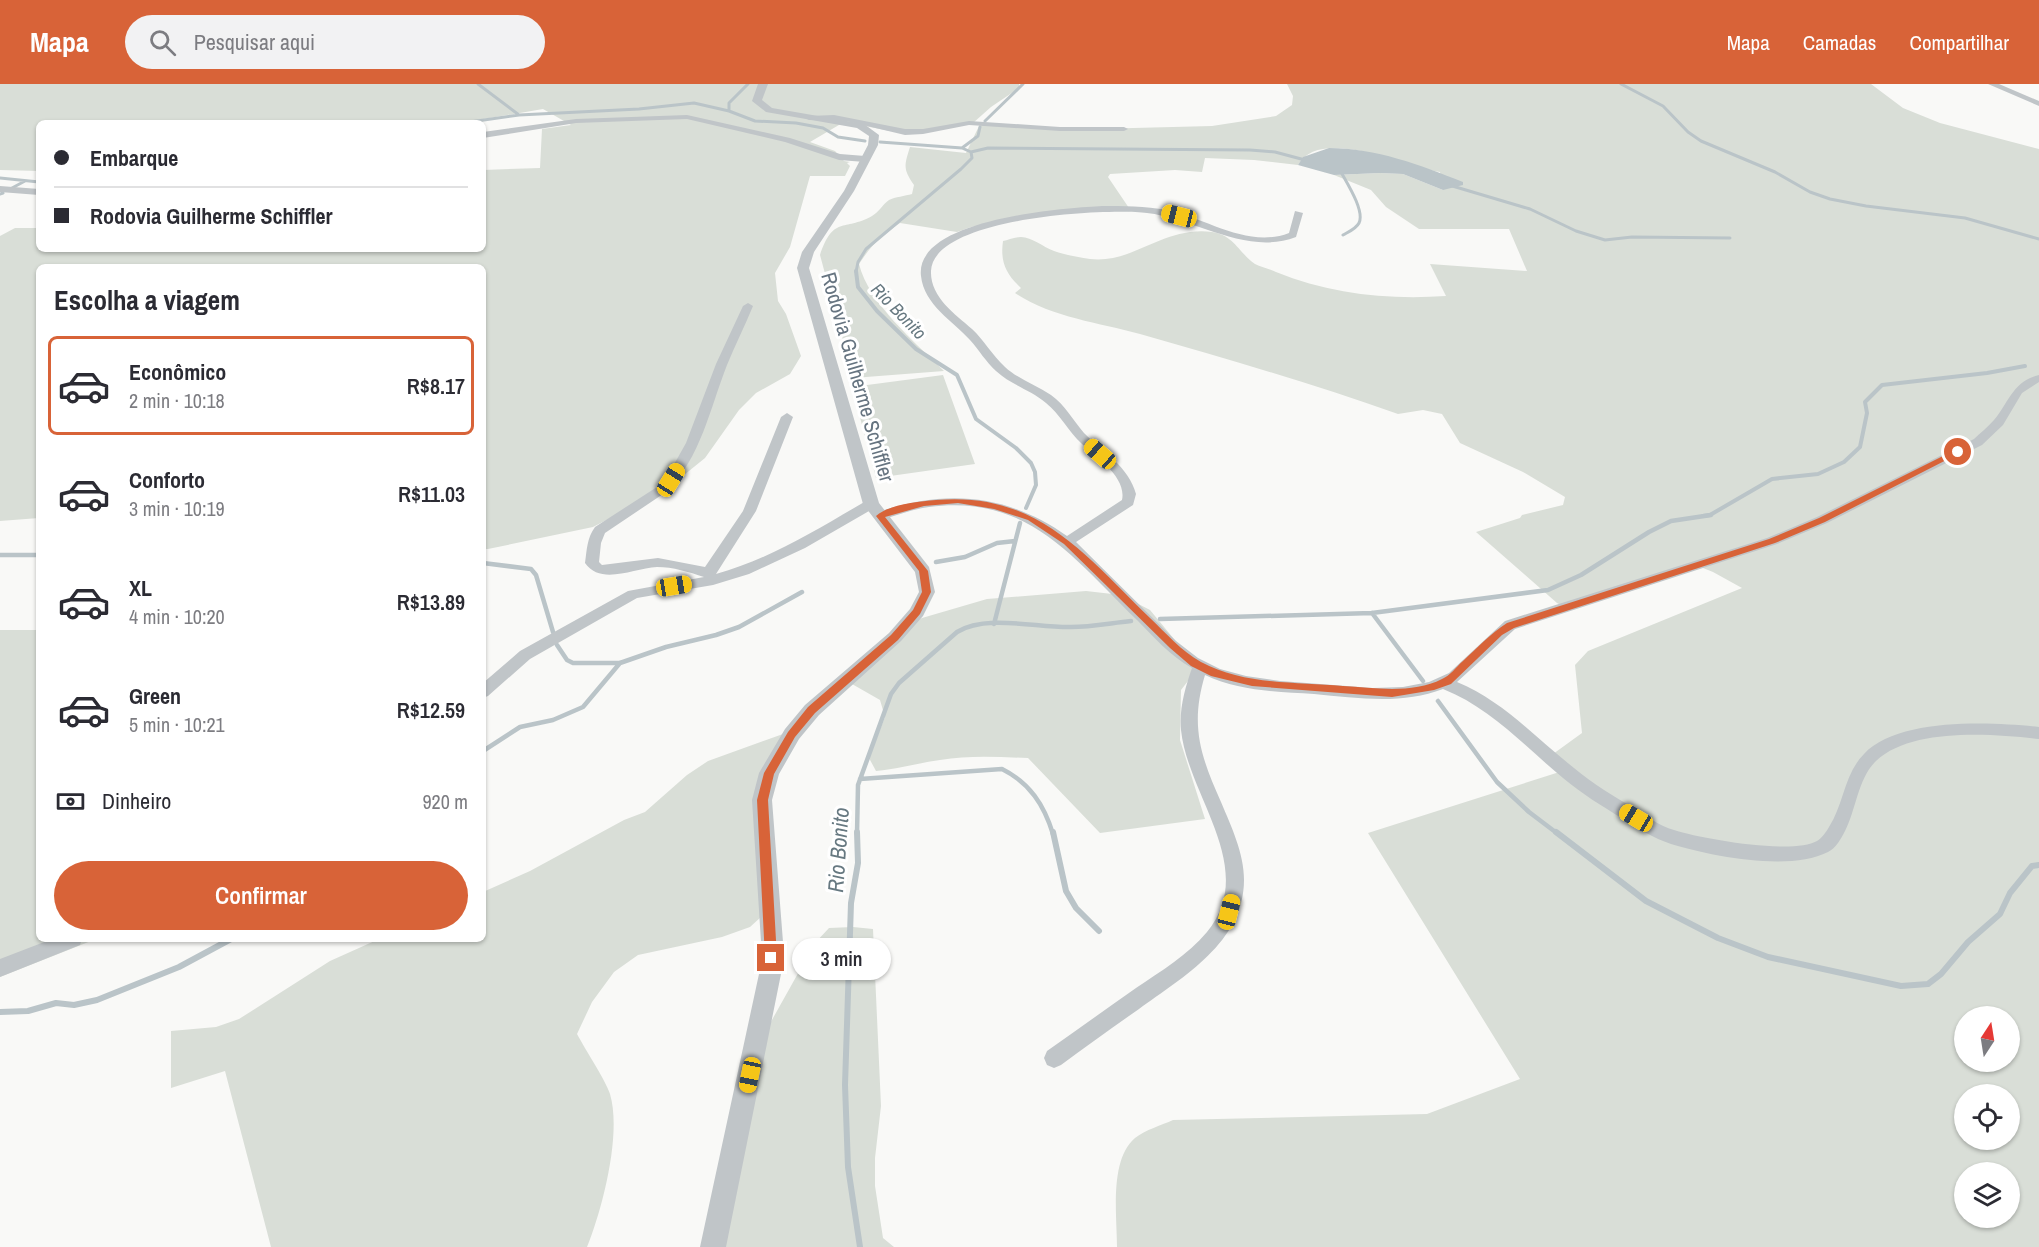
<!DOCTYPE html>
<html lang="pt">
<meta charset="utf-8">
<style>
:root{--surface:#fff;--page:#f2f2f3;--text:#2b2b33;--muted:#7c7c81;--line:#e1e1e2;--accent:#d86338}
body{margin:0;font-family:"Archivo Narrow",sans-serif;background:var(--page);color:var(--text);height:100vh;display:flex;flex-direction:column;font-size:22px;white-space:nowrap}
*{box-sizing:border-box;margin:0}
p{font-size:20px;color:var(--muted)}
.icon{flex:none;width:33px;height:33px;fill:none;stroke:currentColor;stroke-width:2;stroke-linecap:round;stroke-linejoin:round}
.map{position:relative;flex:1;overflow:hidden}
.drawer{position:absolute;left:36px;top:180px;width:450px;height:678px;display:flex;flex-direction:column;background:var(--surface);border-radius:9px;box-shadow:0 2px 4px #0004}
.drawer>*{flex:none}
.hud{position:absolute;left:36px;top:36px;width:450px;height:132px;border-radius:9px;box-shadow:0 2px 4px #0004;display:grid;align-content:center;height:132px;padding:0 18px;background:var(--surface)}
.needle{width:39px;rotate:12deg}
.controls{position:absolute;left:1954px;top:922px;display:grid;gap:12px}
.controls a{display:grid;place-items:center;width:66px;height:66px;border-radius:50%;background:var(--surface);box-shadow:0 2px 4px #0004;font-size:30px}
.end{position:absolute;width:27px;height:27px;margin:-14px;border:8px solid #d86338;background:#fff;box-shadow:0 0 0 3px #fff}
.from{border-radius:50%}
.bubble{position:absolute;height:42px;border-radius:21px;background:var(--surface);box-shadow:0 2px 4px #0004;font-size:20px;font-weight:600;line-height:42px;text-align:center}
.car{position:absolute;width:18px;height:36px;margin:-18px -9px;border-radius:8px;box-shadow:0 0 4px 2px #0007;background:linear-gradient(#f5c518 24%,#345 0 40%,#f5c518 0 76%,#345 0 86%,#f5c518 0)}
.hud b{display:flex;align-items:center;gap:21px;height:57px;font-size:22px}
.hud b+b{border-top:2px solid var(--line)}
.hud i{width:15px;height:15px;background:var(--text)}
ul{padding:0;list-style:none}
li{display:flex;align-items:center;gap:18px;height:99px;margin:0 12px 9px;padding:0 6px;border:3px solid transparent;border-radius:9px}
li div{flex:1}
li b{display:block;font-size:22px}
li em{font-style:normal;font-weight:600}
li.current{border-color:var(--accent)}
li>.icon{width:54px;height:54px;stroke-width:1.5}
h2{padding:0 18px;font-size:27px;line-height:72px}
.pay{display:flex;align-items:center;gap:15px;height:66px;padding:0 18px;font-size:22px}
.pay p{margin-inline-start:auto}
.primary-button{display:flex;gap:12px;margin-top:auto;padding:12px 18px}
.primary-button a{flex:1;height:69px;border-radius:36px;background:var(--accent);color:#fff;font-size:24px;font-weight:600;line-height:69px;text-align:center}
header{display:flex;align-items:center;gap:36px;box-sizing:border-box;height:84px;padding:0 30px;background:var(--accent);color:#fff}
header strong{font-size:28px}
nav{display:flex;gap:33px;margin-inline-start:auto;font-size:21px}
.search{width:420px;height:54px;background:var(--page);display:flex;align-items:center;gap:15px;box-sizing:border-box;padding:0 21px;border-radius:33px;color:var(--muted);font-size:22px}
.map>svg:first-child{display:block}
</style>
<header>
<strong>Mapa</strong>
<div class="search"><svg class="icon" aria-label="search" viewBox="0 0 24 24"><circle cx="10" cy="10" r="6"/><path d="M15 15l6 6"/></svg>Pesquisar aqui</div>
<nav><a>Mapa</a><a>Camadas</a><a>Compartilhar</a></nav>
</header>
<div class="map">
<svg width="2039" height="1163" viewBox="0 0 2039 1163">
<rect width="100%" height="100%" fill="#f9f9f7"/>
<path fill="#d9ded7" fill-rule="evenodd" d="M 0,0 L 1019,0 L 1019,4 L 991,23 L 973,39 L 946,44 L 890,47 L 844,38 L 810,58 L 835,67 L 844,77 L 850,78 L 847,79 L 850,82 L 845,92 L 810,92 L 790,163 L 775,189 L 778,217 L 786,230 L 801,272 L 790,290 L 756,309 L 739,326 L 705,374 L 668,404 L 593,443 L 488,465 L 483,465 L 483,183 L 39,183 L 39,434 L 0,437 L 0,152 L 15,144 L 39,144 L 39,165 L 483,165 L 483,86 L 540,84 L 542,45 L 571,41 L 543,25 L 460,39 L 39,39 L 39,87 L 0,86 Z
M 1287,0 L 1871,0 L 1903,24 L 1940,39 L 2039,65 L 2039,1163 L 1117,1163 C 1117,1132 1109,1076 1135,1054 C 1145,1046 1162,1041 1173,1036 L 1427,1030 L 1520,995 L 1368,749 L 1572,684 L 1553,670 L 1582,649 L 1575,581 L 1588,567 L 1742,504 L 1713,488 L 1693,480 L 1570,526 L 1557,519 L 1476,448 L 1520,434 L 1522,431 L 1563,421 L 1565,413 L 1523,388 L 1460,359 L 1442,330 L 1423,326 L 1398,330 C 1314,300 1227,275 1140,250 C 1098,238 1053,234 1015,209 L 1021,204 C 1006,190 1000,178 1003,157 C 1008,156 1015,153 1021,153 C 1032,153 1043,163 1054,167 C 1065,171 1078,173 1090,175 C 1134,180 1163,142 1212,148 C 1234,151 1239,169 1255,180 C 1261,183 1270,185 1276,188 C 1330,210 1388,216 1446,212 L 1430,180 L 1527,187 L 1509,145 L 1419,145 L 1386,123 L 1371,106 L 1334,91 L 1380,89 L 1403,90 L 1443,106 L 1440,88 C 1407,83 1320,41 1298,81 L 1254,76 L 1205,74 L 1202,88 L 1175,86 L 1110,90 L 1108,93 L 1129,124 L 1069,128 L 971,143 L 957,148 L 900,139 C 880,153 873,159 859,180 C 869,220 915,258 944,287 L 853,294 L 820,171 C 834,131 843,148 872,132 C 879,128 882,121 889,116 C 895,113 905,112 912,110 L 914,101 C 903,85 904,82 910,63 L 966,69 L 980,40 L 1094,45 L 1212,42 L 1276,32 L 1292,21 L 1293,12 ZM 1965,933 L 2010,933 L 2010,978 L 1965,978 ZM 1965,1011 L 2010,1011 L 2010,1056 L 1965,1056 ZM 1965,1089 L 2010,1089 L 2010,1134 L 1965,1134 Z
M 943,291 L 975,380 L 876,394 L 852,303 Z
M 1086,507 L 1121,511 L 1150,526 L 1198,584 L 1181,606 L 1180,656 L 1205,735 L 1100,749 L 1028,674 C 999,673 969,671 940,676 C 918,679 899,685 876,687 L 869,674 L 885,633 L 880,616 L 852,600 L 908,541 L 922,534 L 987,515 Z
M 0,546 L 39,546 L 39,855 L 96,855 L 0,893 Z
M 783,650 L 761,727 L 773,822 L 750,843 L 722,853 L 638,871 L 614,888 L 592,918 L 577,950 C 585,965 606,997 610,1010 C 622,1050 602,1126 587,1163 L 271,1163 L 225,987 L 171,1004 L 171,947 L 216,943 L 239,935 L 330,877 L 379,855 L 483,855 L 483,808 L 530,787 L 624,736 L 645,728 L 687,691 L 708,677 Z
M 853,843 L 873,845 L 881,1022 L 875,1074 L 875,1102 L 883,1154 L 894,1163 L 718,1163 L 768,943 L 815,859 L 829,844 Z"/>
<path fill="#bac4c8" d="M 1329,64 C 1376,64 1420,81 1463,98 L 1463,101 L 1443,106 L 1403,90 L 1380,89 L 1334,91 L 1298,81 L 1303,73 Z"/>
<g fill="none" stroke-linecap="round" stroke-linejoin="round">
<path stroke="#bac4c8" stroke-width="3" d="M 478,0 L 519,31
M 1621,0 L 1663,22 L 1688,48 L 1701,57 L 1775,88 L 1810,108 L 1830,115 L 1866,122 L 1965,134 L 2039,155
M 729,27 L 729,19 L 748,0
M 985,37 L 1023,0
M 463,39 L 519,31 L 639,25 L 694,19 L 729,27 L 755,37 L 796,39 L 823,44 L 838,53 L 865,57
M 880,58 L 962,64 L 971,68
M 962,64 L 978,52 L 980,43
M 971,68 L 988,64 L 1250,66 L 1275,68 L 1305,76
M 1341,88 C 1347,99 1365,127 1359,139 C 1356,145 1348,148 1343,151
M 0,94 L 39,98
M 1449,101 L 1530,125 L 1576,147 L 1605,156 L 1632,153 L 1730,154
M 12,104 L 25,97
M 0,110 L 3,109
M 856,188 L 858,178 L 866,165 L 961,85 L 972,74 L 971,68"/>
<path stroke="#bac4c8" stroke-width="4" d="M 856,187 L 858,203 L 877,227 L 916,265 L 957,291 L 976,335 L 1016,364 L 1031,379 L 1035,388 L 1036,401 L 1026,424
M 1703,432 L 1710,431 L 1772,395 L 1818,390 L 1844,378 L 1860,363 L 1867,329 L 1865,318 L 1882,301 L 1987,289 L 2025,282"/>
<path stroke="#bac4c8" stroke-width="4.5" d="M 0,471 L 39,471
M 936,478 L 965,473 L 997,459 L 1015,457
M 483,479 L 531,485 L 536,491 L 553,548
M 1372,529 L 1423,597
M 1160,535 L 1372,529 L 1548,506 L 1581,491 L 1649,448 L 1671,437 L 1711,431
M 994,540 L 1020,439
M 557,561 L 567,576 L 573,579 L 620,579 L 666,563 L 716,551 L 739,543 L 802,508
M 1438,617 L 1497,698 L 1529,728 L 1558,750
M 483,667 L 520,643 L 553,636 L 583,623 L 620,579
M 860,695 L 1002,685 C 1030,699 1044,721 1053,750
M 857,750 L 858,701 L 891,610 L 899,599 L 957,548 C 987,530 1037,544 1071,543 C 1091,543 1111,539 1131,537"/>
<path stroke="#bac4c8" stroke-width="6" d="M 857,748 L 858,779 L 851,819 L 845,1001 L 848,1083 L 860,1163
M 1053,748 L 1066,807 L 1076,824 L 1099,847
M 1556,748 L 1646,817 L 1718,854 L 1768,873 L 1901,902 L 1928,900 L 1941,890 L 1968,858 L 2000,830 L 2010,809 L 2032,782 L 2039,781
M 0,928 L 28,927 L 56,919 L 74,921 L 97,916 L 179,883 L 231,855"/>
<path fill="#c0c5c8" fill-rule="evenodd" d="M 1988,0 L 1999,0 L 2039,17 L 2039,22 Z
M 687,31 L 790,54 L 840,70 L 865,72 L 869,75 L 865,78 L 839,76 L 785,58 L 687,35 L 576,39 L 483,54 L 483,48 L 576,35 Z
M 834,31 L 905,45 L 923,45 L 969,37 L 1060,43 L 1124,43 L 1128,45 L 1124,47 L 1060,47 L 969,41 L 923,50 L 905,51 L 846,37 L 809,36 L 805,34 L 809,32 Z
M 0,102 L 39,105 L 39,111 L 0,108 Z
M 1102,122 C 1123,122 1145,122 1167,126 C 1206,134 1248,165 1289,149 L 1295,127 L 1303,129 L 1296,153 C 1246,172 1197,135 1147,129 C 1106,124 933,133 931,187 C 930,213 955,230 972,245 C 984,256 992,271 1005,283 C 1018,295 1036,301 1051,311 C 1065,321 1073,336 1084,349 C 1103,368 1129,383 1136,410 L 1133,421 L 1076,458 L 1176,557 L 1198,574 L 1220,585 L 1246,592 L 1280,597 L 1373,604 L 1403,603 L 1429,598 L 1449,589 L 1505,537 L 1767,454 L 1817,433 L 1974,355 C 1980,349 1988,343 1994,336 C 2009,318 2013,297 2039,291 L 2039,298 L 2022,309 L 2003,341 L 1982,361 L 1827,439 L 1777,460 L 1515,545 L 1457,598 C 1503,617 1536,654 1574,684 C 1593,700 1613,712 1634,724 C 1647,732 1659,742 1674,746 C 1702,755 1793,771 1817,757 C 1822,754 1826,748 1829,743 C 1844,720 1844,690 1864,670 C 1898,633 1993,638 2039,643 L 2039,655 C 1994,650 1912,643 1876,677 C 1858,694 1856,726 1845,747 C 1841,755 1836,764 1828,768 C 1789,788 1711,772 1671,760 C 1653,754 1639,745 1623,735 C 1602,722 1582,710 1563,694 C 1524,662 1491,624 1443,605 C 1402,621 1357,614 1314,610 C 1278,608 1239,607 1205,591 C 1190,641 1200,671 1221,718 C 1231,742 1244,769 1244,796 C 1244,858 1183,893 1139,925 C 1113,943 1087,962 1061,981 L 1054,984 L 1047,981 L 1044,974 L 1047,967 C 1077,946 1106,925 1136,904 C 1161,887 1188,871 1207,848 C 1259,784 1188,713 1181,646 C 1179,625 1185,604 1192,584 C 1170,572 1154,553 1137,536 C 1073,474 1029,410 929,423 C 912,425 896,432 880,436 L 873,432 L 875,429 C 944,405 1006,409 1067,452 L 1122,416 C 1127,393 1096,373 1082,360 C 1068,347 1060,330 1046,319 C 1031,306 1011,301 996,287 C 986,278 979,266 970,256 C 953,237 924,221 921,192 C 914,135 1063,124 1102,122 Z
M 748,219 L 753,222 C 745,242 735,261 727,281 C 710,324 701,374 666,408 L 605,449 L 601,459 L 599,478 L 602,481 L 658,474 L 705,483 L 743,427 L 781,333 L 787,329 L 793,333 L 756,427 L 716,490 C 770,475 818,445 866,417 L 876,417 L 877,420 L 876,423 L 805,464 L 749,490 L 713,501 L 637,514 L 530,575 L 488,612 L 483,614 L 483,599 L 520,567 L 628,507 L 704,493 C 689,488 673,483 657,483 C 634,484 601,502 585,479 C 587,465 587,454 595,443 L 657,403 L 672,384 L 686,359 L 716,280 L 743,222 Z
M 52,855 L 82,855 L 80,861 L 0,893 L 0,875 Z"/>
<path fill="#c0c5c8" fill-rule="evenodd" d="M 758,0 L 768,0 L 762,16 L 772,24 L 864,40 L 879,51 L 878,61 L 854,107 L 814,168 L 809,184 L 879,419 L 929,483 L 935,508 L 923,532 L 901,557 L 819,631 L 799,655 L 779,690 L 772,716 L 783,858 L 781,890 L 726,1163 L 700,1163 L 759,890 L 761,858 L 752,716 L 759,689 L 785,645 L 805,621 L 889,549 L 910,525 L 919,508 L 915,488 L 863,420 L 797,184 L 802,168 L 844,107 L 868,61 L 869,52 L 857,44 L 766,28 L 752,17 Z"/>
</g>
<path fill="#d86338" d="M 1955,366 L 1962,368 L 1825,438 L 1775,459 L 1514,544 L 1502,551 L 1451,600 L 1434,606 L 1392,613 L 1252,602 L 1211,592 L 1191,582 L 1170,564 L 1064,460 L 1028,436 L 994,425 L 958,419 L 924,422 L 885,433 L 928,487 L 931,508 L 920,530 L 898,556 L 815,629 L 795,653 L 774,690 L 768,716 L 777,874 L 771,880 L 765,874 L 757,716 L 764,689 L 788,648 L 808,623 L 891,551 L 913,526 L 922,508 L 919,487 L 876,432 C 890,420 917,418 936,416 C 1037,407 1084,470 1150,534 C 1166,549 1181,567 1201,578 C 1243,601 1297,598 1343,602 C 1375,604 1413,610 1442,595 C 1450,592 1456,583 1463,577 C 1477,564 1490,550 1507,539 L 1769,455 L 1819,434 Z"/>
<g text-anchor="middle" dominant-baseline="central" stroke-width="6" stroke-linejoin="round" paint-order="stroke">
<g font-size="18" font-style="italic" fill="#677981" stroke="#fff">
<text transform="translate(899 227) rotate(46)">Rio Bonito</text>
</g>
<g font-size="21" fill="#667480" stroke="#fff">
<text transform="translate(858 293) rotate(74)">Rodovia Guilherme Schiffler</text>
</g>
<g font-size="22" font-style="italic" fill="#677981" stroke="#fff">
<text transform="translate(838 766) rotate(-86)">Rio Bonito</text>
</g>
</g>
</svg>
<div class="controls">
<a><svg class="needle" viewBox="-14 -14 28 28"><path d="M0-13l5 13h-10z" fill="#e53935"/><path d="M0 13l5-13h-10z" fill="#7c7c81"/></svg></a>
<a><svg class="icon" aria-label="locate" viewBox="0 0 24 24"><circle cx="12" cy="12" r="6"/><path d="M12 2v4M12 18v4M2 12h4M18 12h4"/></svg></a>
<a><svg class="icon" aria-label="layers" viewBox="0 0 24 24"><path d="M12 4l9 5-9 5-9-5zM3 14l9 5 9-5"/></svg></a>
</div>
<i class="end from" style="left:1958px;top:368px"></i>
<i class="end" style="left:771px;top:874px"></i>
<div class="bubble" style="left:792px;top:854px;width:99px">3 min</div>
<i class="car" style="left:1179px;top:132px;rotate:284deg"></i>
<i class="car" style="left:1100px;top:370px;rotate:311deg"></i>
<i class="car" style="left:671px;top:396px;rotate:32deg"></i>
<i class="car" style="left:674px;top:502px;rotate:81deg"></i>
<i class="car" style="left:1636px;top:734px;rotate:301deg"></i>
<i class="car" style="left:1229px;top:828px;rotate:14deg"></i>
<i class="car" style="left:750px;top:991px;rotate:192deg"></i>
<div class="hud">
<b><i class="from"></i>Embarque</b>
<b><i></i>Rodovia Guilherme Schiffler</b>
</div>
<section class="drawer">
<h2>Escolha a viagem</h2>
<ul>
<li class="current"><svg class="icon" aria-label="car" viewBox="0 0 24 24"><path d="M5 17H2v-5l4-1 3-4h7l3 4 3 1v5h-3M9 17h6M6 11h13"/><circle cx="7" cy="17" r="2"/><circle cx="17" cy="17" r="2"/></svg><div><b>Econômico</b><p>2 min · 10:18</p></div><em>R$8.17</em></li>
<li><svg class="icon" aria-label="car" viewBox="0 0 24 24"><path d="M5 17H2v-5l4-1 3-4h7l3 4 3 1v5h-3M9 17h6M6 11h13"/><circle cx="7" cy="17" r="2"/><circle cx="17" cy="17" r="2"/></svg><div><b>Conforto</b><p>3 min · 10:19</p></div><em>R$11.03</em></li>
<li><svg class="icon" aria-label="car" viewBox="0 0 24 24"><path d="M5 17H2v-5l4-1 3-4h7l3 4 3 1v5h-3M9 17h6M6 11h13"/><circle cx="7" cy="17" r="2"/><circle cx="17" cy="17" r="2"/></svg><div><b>XL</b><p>4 min · 10:20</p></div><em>R$13.89</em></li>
<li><svg class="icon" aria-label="car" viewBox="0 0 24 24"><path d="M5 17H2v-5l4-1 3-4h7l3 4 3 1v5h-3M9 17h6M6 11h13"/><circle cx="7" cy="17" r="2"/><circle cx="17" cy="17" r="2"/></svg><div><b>Green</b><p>5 min · 10:21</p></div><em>R$12.59</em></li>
</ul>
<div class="pay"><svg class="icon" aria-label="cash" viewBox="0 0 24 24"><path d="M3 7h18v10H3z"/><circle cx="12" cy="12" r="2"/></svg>Dinheiro<p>920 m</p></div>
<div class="primary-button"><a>Confirmar</a></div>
</section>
</div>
